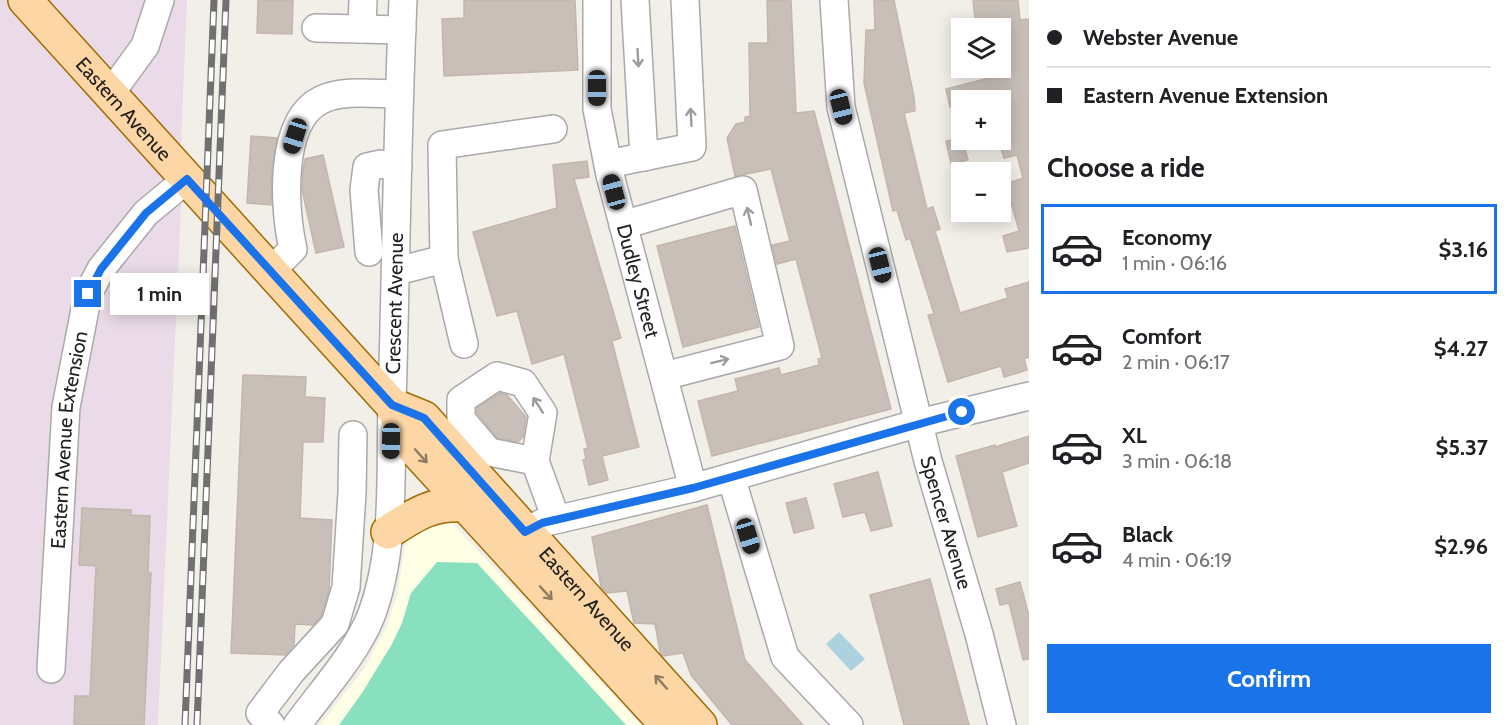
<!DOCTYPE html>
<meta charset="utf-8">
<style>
:root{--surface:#fff;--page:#f6f6f6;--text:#202124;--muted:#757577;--line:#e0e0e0;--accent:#1a73e8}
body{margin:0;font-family:Cabin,sans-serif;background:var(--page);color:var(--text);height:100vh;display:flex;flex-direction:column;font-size:22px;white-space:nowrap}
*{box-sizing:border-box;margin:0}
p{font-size:20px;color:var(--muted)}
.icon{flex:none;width:33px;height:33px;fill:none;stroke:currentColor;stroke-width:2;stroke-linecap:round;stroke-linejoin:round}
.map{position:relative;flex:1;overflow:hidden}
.panel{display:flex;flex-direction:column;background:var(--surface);width:480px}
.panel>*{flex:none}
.hud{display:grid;align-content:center;height:132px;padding:0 18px;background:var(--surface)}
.tools{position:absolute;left:951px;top:18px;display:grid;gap:12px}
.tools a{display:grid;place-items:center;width:60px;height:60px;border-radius:0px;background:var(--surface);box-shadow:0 3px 15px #0003;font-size:30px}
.end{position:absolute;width:27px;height:27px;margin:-14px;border:8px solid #1a73e8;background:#fff;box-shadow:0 0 0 3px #fff}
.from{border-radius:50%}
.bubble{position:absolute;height:42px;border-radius:0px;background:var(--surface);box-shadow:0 3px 15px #0003;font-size:20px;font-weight:700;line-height:42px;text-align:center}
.car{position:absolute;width:18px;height:36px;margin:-18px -9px;border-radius:8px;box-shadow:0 0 4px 2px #0007;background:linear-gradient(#222 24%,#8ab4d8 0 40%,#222 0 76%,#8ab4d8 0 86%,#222 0)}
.hud b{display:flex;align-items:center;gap:21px;height:57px;font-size:22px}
.hud b+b{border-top:2px solid var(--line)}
.hud i{width:15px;height:15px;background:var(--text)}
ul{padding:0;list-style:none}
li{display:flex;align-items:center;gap:18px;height:90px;margin:0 12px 9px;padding:0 6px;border:3px solid transparent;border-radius:0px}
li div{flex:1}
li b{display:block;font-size:22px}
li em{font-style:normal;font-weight:700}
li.on{border-color:var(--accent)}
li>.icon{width:54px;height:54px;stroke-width:1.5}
h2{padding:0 18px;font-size:27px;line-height:72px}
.cta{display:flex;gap:12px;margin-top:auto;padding:12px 18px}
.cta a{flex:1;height:69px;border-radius:0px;background:var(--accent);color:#fff;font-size:24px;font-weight:700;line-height:69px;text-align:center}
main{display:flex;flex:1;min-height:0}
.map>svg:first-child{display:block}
</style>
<main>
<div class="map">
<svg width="1029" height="725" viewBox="0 0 1029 725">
<rect width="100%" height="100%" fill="#f2efe9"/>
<path fill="#ebdbe8" d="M 0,0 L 187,0 L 181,144 L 181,207 L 158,725 L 0,725 Z"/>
<path fill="#ffffe5" d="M 436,519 L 452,523 L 641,725 L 320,725 L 364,669 L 387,626 L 397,596 L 405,546 L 411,531 Z"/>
<path fill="#88e0be" d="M 437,562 L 477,563 L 626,725 L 339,725 L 362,693 L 392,644 L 402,623 L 411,593 Z"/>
<path fill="#aad3df" d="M 839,632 L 865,659 L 851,671 L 826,644 Z"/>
<path fill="#c7bfb8" stroke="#c4b6ab" stroke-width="1.5" d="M 258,0 L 293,0 L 292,34 L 257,33 Z
M 464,0 L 575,0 L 578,70 L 444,76 L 442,19 L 464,18 Z
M 767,0 L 791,0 L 796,113 L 814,111 L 891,409 L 712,456 L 698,401 L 738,391 L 735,379 L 779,368 L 781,375 L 819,365 L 818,359 L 822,358 L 796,259 L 777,264 L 772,245 L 790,241 L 771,169 L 735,176 L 727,138 L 736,124 L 745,122 L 745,117 L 750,116 L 749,43 L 768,43 Z
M 874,0 L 894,0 L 914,97 L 915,111 L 904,113 L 927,209 L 933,207 L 940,229 L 935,231 L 960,313 L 1008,298 L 1005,289 L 1029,282 L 1029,357 L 1024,359 L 1027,370 L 1004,377 L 1001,366 L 948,382 L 928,315 L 934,314 L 910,238 L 906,240 L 897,210 L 893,211 L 864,83 L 866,30 L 875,30 Z
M 973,0 L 1018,0 L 1020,20 L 1029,19 L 1029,248 L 1007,252 L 1003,236 L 1019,231 L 1006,184 L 1023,178 L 1017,155 L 1004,158 L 999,140 L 1012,137 L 1000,93 L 972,100 L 962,100 L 962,103 L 950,107 L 946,89 L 989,78 L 988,68 L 1000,68 L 1000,28 L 976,28 Z
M 251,136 L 277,138 L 272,167 L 271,205 L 247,203 Z
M 962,138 L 968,160 L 951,164 L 946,141 Z
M 323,155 L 344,247 L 316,253 L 302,190 L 303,169 L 305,159 Z
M 587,161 L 589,177 L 574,179 L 621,338 L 612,341 L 639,447 L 602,456 L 608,480 L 589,485 L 583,460 L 586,459 L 584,449 L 588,448 L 564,354 L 532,364 L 517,311 L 497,316 L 473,232 L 557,208 L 553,165 Z
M 735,226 L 759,327 L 683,347 L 657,246 Z
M 243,375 L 306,377 L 305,397 L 325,398 L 323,442 L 303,442 L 300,518 L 332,520 L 329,590 L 321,616 L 313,625 L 295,624 L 294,645 L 285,655 L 231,653 Z
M 500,393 L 507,395 L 526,417 L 523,437 L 518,442 L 497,438 L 477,413 L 477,408 Z
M 1029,436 L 1029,463 L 1002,472 L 1017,526 L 978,537 L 956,456 L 995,445 L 995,447 Z
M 878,472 L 892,526 L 871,531 L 865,512 L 843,517 L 834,484 Z
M 806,498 L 814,528 L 794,533 L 786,503 Z
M 707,505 L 745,660 L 803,725 L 732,725 L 691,675 L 683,653 L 663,656 L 660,652 L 655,624 L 634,623 L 627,591 L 607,593 L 601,587 L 592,537 Z
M 82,508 L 131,510 L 131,515 L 150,516 L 148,573 L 151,573 L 144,725 L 74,725 L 75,696 L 90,696 L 96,566 L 79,565 Z
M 930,579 L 969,725 L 904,725 L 870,595 Z
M 1020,582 L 1029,616 L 1029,659 L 1023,660 L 1009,603 L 1000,605 L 996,589 Z"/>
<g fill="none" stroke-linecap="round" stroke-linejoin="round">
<defs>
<g id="minor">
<path id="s1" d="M 597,0 L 597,109 L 610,175 L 693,488"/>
<path d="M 635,0 L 644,157"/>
<path id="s2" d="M 834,0 L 841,107 L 928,461 L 979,634 L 1002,725"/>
<path d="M 316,28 L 402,30"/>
<path d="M 362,29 L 363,0"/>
<path d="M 110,94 L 145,46 L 160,0"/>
<path d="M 608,164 L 692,147 L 685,0"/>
<path d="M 623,225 L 743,190 L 780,346 L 664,376"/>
<path d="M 369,252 L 364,190 L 367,167 L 381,164 L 398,167"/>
<path d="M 444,259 L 442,145 L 553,129"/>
<path d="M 271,271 L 293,249 C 284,210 278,121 321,100 C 343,89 375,94 399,94"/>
<path d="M 397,271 L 444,259 L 464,344"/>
<path d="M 535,461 L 489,452 L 461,419 L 461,400 L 497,376 L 523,383 L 543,413 L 535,461 L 556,519"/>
<path d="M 731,477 L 785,657 L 849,725"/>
<path d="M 511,545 L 525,532 L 542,523 L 693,488 L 919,423 L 1029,396"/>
<path id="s3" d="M 51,669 L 66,407 L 88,294 L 101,269 L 146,213 L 187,179"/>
<path d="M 271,725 L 260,713 L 291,672 L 335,624 L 346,587 L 352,493 L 353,435"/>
<path id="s4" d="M 297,725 C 321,692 356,654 371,616 C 396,550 390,474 392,404 C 396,270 397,135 403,0"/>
</g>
<g id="major">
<path id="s5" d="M 25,0 L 392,405 L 408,442 L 667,725"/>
<path id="s6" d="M 392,405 L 424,418 L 700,725"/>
<path d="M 388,532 C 416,514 431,503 465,505"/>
</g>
</defs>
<use href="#minor" stroke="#a9a9a9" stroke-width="30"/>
<use href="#major" stroke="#a06b00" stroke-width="36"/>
<use href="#minor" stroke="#fff" stroke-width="27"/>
<use href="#major" stroke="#fcd6a4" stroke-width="33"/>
<defs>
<path id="rail" d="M 185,725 L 214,0
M 197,725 L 226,0"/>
</defs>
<use href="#rail" stroke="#707070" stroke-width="7"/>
<use href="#rail" stroke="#fff" stroke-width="4.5" stroke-dasharray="14" stroke-linecap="butt"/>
</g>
<defs><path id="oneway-shaft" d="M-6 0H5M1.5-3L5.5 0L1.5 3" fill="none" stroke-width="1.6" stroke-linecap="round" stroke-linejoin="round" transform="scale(1.5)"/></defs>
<g stroke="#9c9c9c">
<use href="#oneway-shaft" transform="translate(638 58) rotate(87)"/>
<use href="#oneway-shaft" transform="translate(691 117) rotate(-93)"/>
<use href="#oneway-shaft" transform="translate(749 216) rotate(-103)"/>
<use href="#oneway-shaft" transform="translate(720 361) rotate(-14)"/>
<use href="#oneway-shaft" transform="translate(538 405) rotate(-123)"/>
</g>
<g stroke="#8f7c63">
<use href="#oneway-shaft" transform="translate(421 456) rotate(48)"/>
<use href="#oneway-shaft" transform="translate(546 593) rotate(48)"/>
<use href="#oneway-shaft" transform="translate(661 682) rotate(-132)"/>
</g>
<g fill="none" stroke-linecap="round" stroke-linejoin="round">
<path stroke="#1a73e8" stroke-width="8" d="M 88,294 L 101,269 L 146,213 L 187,179 L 392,405 L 424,418 L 525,532 L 542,523 L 693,488 L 962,412"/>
</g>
<g text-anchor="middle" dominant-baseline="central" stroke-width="5" stroke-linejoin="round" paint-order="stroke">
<g font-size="20" fill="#222" stroke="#fff">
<text stroke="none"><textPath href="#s5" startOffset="147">Eastern Avenue</textPath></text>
<text stroke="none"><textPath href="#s1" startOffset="286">Dudley Street</textPath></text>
<text stroke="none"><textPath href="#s4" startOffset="447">Crescent Avenue</textPath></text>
<text stroke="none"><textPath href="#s3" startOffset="230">Eastern Avenue Extension</textPath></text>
<text stroke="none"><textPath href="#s2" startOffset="536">Spencer Avenue</textPath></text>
<text stroke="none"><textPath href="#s6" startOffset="278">Eastern Avenue</textPath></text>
</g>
</g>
</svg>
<div class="tools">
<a><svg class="icon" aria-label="layers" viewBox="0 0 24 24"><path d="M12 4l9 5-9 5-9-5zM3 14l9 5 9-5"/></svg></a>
<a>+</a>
<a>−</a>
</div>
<i class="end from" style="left:962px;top:412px"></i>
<i class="end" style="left:88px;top:294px"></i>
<div class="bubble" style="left:110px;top:273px;width:99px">1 min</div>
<i class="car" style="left:597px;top:88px;rotate:180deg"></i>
<i class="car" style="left:841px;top:107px;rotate:166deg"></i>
<i class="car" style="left:295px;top:136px;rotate:197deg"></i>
<i class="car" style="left:614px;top:192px;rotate:345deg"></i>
<i class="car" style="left:880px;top:265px;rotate:166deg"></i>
<i class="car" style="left:391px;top:441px;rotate:181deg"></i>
<i class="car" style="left:748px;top:536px;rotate:163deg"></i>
</div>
<section class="panel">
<div class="hud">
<b><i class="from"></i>Webster Avenue</b>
<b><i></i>Eastern Avenue Extension</b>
</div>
<h2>Choose a ride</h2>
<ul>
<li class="on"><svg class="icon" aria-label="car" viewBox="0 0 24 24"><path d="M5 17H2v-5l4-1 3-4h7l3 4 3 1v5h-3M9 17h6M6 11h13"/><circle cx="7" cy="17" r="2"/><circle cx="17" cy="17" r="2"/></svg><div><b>Economy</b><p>1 min · 06:16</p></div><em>$3.16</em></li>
<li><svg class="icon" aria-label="car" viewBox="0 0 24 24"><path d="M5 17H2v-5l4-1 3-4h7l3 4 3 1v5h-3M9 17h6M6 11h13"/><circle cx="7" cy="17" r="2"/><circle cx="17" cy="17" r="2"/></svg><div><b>Comfort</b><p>2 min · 06:17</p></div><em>$4.27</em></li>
<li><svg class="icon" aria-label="car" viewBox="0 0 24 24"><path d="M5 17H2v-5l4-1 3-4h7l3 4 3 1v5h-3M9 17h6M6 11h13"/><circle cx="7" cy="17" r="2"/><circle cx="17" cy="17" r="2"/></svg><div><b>XL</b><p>3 min · 06:18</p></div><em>$5.37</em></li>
<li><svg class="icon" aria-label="car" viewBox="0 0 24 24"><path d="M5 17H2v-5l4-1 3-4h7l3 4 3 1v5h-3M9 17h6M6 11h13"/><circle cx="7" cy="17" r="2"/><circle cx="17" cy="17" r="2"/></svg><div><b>Black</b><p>4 min · 06:19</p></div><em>$2.96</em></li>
</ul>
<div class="cta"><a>Confirm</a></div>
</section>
</main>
